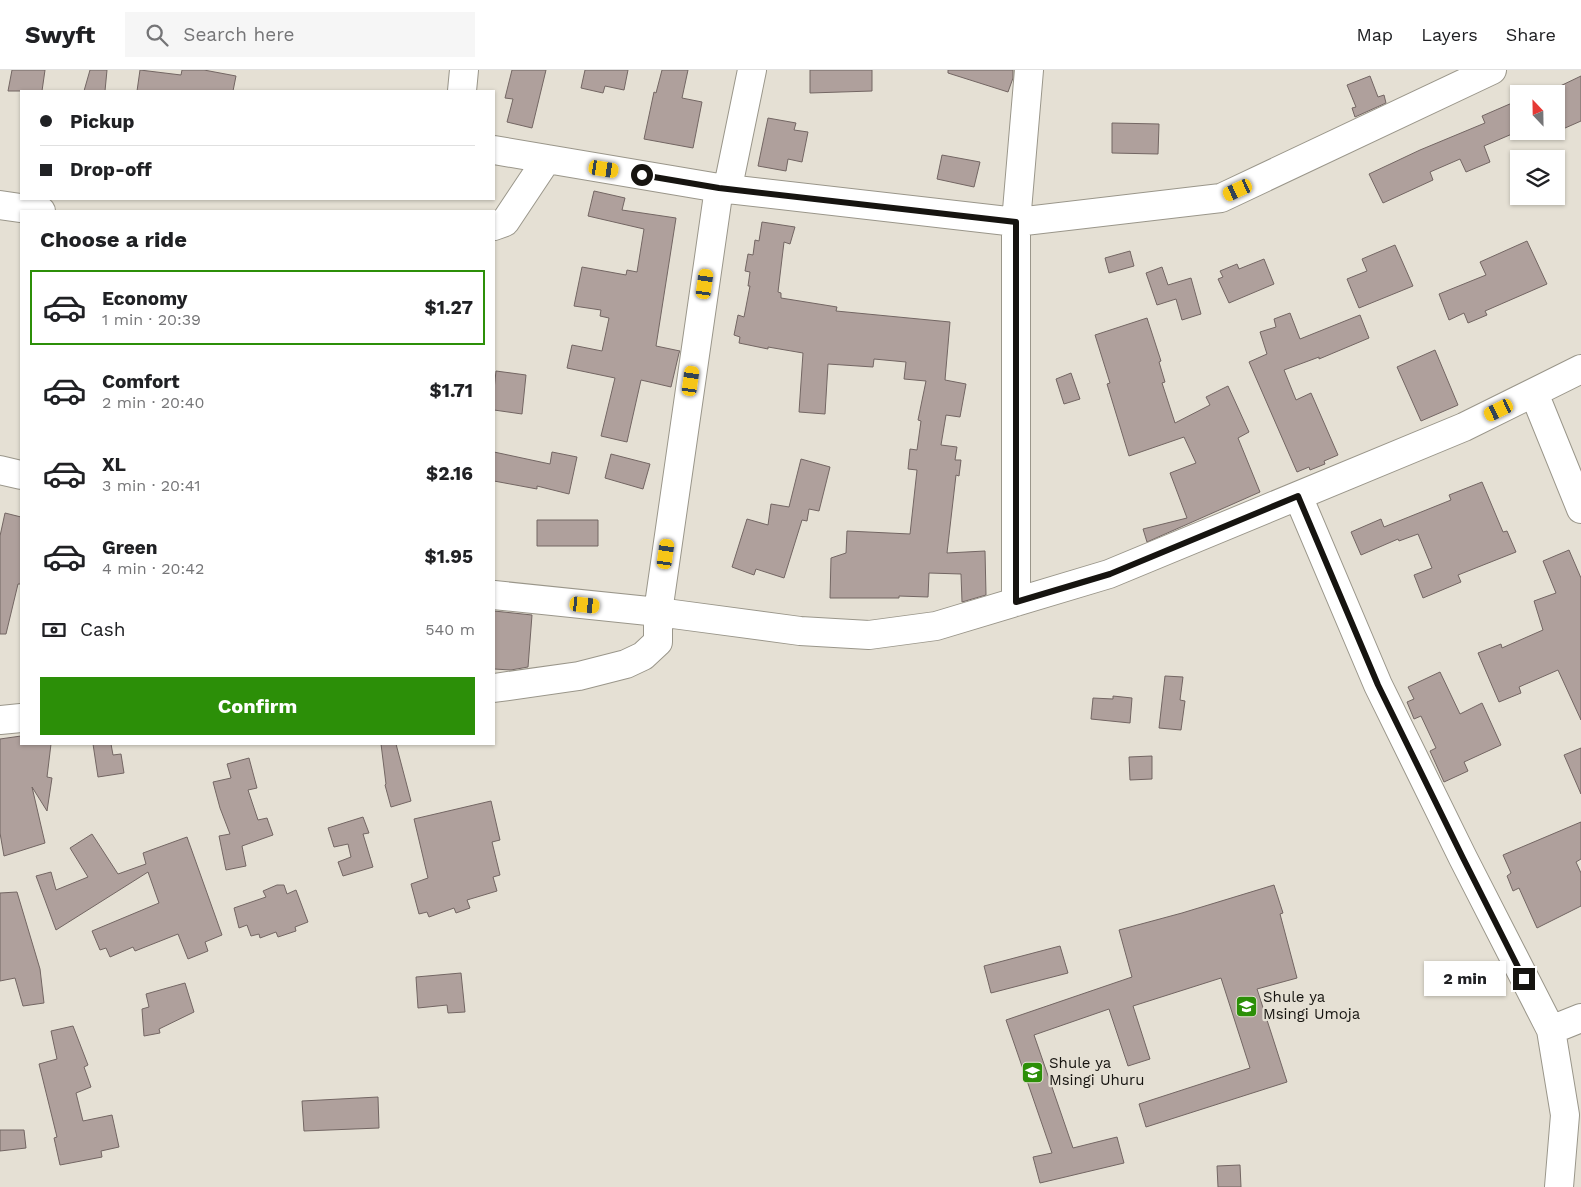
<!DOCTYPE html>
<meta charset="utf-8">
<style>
:root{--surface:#fff;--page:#f6f6f6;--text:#202124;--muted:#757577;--line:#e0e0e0;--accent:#2c8f08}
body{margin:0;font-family:"Work Sans",sans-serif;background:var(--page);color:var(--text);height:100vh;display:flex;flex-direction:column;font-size:19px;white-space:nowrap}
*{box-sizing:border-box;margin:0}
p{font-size:16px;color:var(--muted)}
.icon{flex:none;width:28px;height:28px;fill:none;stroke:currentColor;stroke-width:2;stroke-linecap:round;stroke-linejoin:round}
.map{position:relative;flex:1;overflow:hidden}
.sheet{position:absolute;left:20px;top:140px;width:475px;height:535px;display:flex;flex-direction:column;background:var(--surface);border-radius:0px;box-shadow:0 1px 4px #0004}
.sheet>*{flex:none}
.top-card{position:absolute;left:20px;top:20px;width:475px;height:110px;border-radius:0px;box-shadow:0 1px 4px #0004;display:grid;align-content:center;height:110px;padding:0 20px;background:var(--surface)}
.needle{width:32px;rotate:338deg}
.buttons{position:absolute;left:1510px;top:15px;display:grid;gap:10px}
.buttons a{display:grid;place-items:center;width:55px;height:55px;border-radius:0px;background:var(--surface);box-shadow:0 1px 4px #0004;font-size:25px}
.end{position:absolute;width:22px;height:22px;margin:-11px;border:6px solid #161410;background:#fff;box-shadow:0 0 0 2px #fff}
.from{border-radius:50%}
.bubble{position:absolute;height:35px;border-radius:0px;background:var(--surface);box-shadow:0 1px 4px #0004;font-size:16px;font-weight:700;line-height:35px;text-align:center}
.car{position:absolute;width:15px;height:30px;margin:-15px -8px;border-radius:6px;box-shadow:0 0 4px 1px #0007;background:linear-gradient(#f5c518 24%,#345 0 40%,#f5c518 0 76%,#345 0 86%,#f5c518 0)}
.top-card b{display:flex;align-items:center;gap:18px;height:48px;font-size:19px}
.top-card b+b{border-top:1px solid var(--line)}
.top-card i{width:12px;height:12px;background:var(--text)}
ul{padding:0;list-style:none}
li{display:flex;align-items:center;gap:15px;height:75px;margin:0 10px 8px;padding:0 10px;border:2px solid transparent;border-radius:0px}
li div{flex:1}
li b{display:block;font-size:19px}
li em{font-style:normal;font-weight:700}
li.current{border-color:var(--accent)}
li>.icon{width:45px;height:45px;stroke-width:1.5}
h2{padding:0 20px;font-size:22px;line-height:60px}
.pay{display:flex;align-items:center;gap:12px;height:55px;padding:0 20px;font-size:19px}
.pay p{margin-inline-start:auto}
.cta{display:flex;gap:10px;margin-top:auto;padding:10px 20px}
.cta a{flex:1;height:58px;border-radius:0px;background:var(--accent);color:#fff;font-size:20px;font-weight:700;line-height:58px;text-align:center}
header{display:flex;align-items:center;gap:30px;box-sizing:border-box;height:70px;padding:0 25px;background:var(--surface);border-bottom:1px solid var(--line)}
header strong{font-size:24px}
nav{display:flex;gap:28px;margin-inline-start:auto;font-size:18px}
.search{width:350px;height:45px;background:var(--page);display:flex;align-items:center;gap:12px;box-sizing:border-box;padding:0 18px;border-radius:0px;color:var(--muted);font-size:19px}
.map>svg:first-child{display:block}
</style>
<header>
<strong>Swyft</strong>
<div class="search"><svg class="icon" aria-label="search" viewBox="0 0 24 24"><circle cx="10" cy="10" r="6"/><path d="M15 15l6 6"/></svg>Search here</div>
<nav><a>Map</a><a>Layers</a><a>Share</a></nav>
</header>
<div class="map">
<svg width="1581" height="1117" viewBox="0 0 1581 1117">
<rect width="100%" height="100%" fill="#e5e0d4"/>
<path fill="#afa09c" stroke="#736663" d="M 12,0 L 45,0 L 42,21 L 8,21 Z
M 90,0 L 107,0 L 105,21 L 84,21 Z
M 140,0 L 181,5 L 182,0 L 204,0 L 236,6 L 233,21 L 137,21 Z
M 512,0 L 546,0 L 532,58 L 507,52 L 513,29 L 505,28 Z
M 585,0 L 628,0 L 624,20 L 605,16 L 603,23 L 581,18 Z
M 662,0 L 688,0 L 682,28 L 702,32 L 693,78 L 644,69 L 654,22 L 656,23 Z
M 810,0 L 872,0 L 872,21 L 810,23 Z
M 948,0 L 1013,0 L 1013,8 L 1008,22 L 948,3 Z
M 1370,6 L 1378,27 L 1384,25 L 1386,33 L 1355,47 L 1352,38 L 1356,37 L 1347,15 Z
M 1581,6 L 1581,51 L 1556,62 L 1556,18 Z
M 1519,30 L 1519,61 L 1484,76 L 1490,92 L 1466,102 L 1460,89 L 1430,102 L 1433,110 L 1383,133 L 1369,104 L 1420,80 L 1485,53 L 1482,46 Z
M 768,48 L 796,53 L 794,60 L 808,62 L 802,92 L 788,89 L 786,101 L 758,96 Z
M 1112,53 L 1159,54 L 1158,84 L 1112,83 Z
M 942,85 L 980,92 L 974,117 L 937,109 Z
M 594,121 L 625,128 L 622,140 L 676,148 L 656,276 L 680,281 L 679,283 L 671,317 L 641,310 L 627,372 L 601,366 L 615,308 L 567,298 L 572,275 L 602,281 L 609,248 L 600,246 L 601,240 L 574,236 L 582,197 L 626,205 L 627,200 L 637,202 L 644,159 L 588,146 Z
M 762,152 L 795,157 L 790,174 L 784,172 L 778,222 L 781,223 L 781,228 L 837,237 L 836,241 L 950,252 L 945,310 L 966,314 L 960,347 L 946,345 L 941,375 L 957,377 L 955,390 L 961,390 L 959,406 L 956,405 L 947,483 L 985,481 L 986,525 L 962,532 L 961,504 L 929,503 L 928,527 L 899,526 L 899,528 L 830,528 L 831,488 L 846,483 L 847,461 L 910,464 L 917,400 L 908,399 L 910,379 L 917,380 L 921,351 L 918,350 L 926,311 L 904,309 L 906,292 L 874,289 L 873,297 L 828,294 L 825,344 L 799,342 L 803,283 L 768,277 L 768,279 L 739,273 L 740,267 L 734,265 L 738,245 L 744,247 L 750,216 L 748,216 L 750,202 L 745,201 L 748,184 L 753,185 L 755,170 L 759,171 Z
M 1527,171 L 1547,214 L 1485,241 L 1487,245 L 1468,253 L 1464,243 L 1449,250 L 1439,224 L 1486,205 L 1480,192 Z
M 1395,175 L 1413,216 L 1359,238 L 1347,209 L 1367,201 L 1362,189 Z
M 1130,181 L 1134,196 L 1109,203 L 1105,188 Z
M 1264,189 L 1274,214 L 1229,233 L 1218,209 L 1223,207 L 1220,201 L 1237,194 L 1239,199 Z
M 1162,197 L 1168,215 L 1191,208 L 1201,244 L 1182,250 L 1176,229 L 1157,235 L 1146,203 Z
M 1290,243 L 1300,269 L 1360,245 L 1369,268 L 1319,289 L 1319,287 L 1284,300 L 1296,330 L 1311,323 L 1338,385 L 1324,391 L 1325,394 L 1310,400 L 1309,397 L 1297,402 L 1249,292 L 1267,284 L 1260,262 L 1276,257 L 1274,249 Z
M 1147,248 L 1161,291 L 1159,292 L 1165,312 L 1162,313 L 1175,353 L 1210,335 L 1206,327 L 1228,316 L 1249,362 L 1238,368 L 1260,422 L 1147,472 L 1143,459 L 1187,448 L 1170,403 L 1196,393 L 1184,367 L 1129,386 L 1107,314 L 1110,313 L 1095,265 Z
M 1435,280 L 1458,335 L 1421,351 L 1397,297 Z
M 496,301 L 526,305 L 522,344 L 494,340 L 494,320 Z
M 1071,303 L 1080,329 L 1064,334 L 1056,309 Z
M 494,382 L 550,394 L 552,382 L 577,387 L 569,424 L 537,416 L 537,419 L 494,411 Z
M 611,384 L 650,394 L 643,419 L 605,408 Z
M 801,389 L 830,397 L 819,441 L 809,439 L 807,451 L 802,450 L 784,508 L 756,499 L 754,505 L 732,497 L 747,449 L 768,455 L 771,434 L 789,437 Z
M 1482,412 L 1503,462 L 1507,461 L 1516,482 L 1458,505 L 1461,512 L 1423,528 L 1414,505 L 1432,498 L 1418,464 L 1399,471 L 1398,469 L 1361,485 L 1351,462 L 1381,449 L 1384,457 L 1451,430 L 1449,425 Z
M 5,443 L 21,447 L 21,514 L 18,514 L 6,564 L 0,564 L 0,466 Z
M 537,450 L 598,450 L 598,476 L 537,476 Z
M 1569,480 L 1581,508 L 1581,650 L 1558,600 L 1519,617 L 1521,623 L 1499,632 L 1478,583 L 1501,574 L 1502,578 L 1543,560 L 1534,531 L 1556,523 L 1543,491 Z
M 494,541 L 532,545 L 528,597 L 511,600 L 494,599 Z
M 1440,602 L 1460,644 L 1482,633 L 1501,675 L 1464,692 L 1468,701 L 1444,712 L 1430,681 L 1436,678 L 1421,646 L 1414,649 L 1407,632 L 1414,629 L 1408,617 Z
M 1165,606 L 1183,607 L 1180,630 L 1185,631 L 1181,660 L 1159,658 Z
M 1113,626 L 1132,628 L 1130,653 L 1091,649 L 1093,628 L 1113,629 Z
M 21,666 L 21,674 L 51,674 L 47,707 L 52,708 L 47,741 L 32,717 L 45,773 L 4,786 L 0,763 L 0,669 Z
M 93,674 L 111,674 L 113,685 L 121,684 L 124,703 L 98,707 Z
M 381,674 L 396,674 L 411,731 L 391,737 L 385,715 L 386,714 Z
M 1581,678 L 1581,724 L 1564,685 Z
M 1152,686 L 1152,709 L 1130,710 L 1129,687 Z
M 249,688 L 257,718 L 248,720 L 258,750 L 267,748 L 273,765 L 242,776 L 246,796 L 226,800 L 219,766 L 230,764 L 220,738 L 213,712 L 231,708 L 227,694 Z
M 491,731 L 500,770 L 492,772 L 500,805 L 493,807 L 497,821 L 467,830 L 470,838 L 456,843 L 454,838 L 429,847 L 427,842 L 419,844 L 411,814 L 428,808 L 414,749 Z
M 363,747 L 369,763 L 363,764 L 373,797 L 343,806 L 338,792 L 351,787 L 348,774 L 334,777 L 328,758 Z
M 1581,752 L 1581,789 L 1576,792 L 1581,803 L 1581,836 L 1537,858 L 1519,818 L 1513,821 L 1507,806 L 1511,803 L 1503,785 Z
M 92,764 L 118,804 L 146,794 L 143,783 L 187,767 L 222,865 L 205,872 L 208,881 L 188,889 L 178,864 L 135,881 L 133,877 L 110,887 L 106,878 L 100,880 L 92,861 L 159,833 L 148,802 L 56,860 L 36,806 L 51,802 L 56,820 L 88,807 L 70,778 Z
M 277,815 L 284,815 L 287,824 L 296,820 L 308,852 L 295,857 L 296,861 L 278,867 L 276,862 L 260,868 L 259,864 L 251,866 L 247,855 L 239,858 L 234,838 L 266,827 L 263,821 Z
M 1274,815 L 1283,843 L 1280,844 L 1297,908 L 1257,919 L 1287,1012 L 1146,1057 L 1139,1034 L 1250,998 L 1221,908 L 1133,936 L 1150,989 L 1128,996 L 1109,939 L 1034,965 L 1073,1078 L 1117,1067 L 1124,1093 L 1040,1113 L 1033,1087 L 1052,1083 L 1006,950 L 1132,907 L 1119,860 L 1182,843 Z
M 17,822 L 40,899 L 44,933 L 23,936 L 15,908 L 0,911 L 0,823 Z
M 1060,876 L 1068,903 L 991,923 L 984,896 Z
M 461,903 L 465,942 L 448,943 L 447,935 L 418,938 L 416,907 Z
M 185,913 L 194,942 L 159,959 L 160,963 L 144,966 L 142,939 L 149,937 L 146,924 Z
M 73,956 L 88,995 L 84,997 L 91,1017 L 76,1023 L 83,1051 L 112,1045 L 119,1077 L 101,1081 L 102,1087 L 60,1095 L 54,1068 L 57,1067 L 39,994 L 57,989 L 51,961 Z
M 378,1027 L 379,1058 L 304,1061 L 302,1031 Z
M 0,1060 L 24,1060 L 26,1078 L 0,1081 Z
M 1240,1095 L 1241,1117 L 1218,1117 L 1217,1096 Z"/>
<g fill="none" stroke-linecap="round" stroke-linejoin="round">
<defs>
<path id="minor" d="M 462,21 L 464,0
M 494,80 L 547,89
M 0,135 L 41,141
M 494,156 L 505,152 L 547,89 L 719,118 L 1016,152 L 1221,128 L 1492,0
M 1534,323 L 1581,439
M 0,400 L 21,405
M 1298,426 L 1378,615 L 1463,788 L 1551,960 L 1565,1045 L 1559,1117
M 494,525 L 658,542 L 800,561 L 869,565 L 936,556 L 1109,504 L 1464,357 L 1581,299
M 1016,532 L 1016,152 L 1029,0
M 494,618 L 579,606 L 626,594 L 643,586 L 658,572 L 658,542 L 719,118 L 729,112 L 752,0
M 0,650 L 21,648
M 1551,960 L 1581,948"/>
</defs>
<use href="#minor" stroke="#9a968a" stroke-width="30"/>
<use href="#minor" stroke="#fff" stroke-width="28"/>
</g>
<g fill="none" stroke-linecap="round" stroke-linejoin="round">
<path stroke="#161410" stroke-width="6" d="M 642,105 L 719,118 L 1016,152 L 1016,532 L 1110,504 L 1298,426 L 1378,615 L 1463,788 L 1524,909"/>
</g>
<defs>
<symbol id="school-square" viewBox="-11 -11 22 22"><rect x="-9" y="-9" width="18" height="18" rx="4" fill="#2c8f08" stroke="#e5e0d4"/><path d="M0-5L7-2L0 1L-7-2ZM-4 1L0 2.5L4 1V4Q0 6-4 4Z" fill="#fff"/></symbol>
</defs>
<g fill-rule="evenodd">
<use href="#school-square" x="1234" y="924" width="25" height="25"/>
<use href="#school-square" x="1020" y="990" width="25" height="25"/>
</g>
<g text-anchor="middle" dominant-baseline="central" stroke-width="4.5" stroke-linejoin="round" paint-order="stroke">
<g font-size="15" fill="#161410" stroke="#e5e0d4" text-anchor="start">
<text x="1263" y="927">Shule ya<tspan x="1263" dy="17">Msingi Umoja</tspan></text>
<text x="1049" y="993">Shule ya<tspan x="1049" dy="17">Msingi Uhuru</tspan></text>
</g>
</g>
</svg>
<div class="buttons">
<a><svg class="needle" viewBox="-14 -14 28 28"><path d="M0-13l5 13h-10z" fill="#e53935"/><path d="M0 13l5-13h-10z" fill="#757577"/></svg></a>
<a><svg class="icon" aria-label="layers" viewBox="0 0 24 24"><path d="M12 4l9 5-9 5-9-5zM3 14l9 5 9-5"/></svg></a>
</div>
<i class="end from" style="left:642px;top:105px"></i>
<i class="end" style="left:1524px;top:909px"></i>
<div class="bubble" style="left:1424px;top:891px;width:82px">2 min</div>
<i class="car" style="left:604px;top:99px;rotate:99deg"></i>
<i class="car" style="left:1238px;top:120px;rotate:245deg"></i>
<i class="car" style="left:705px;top:214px;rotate:8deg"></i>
<i class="car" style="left:691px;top:311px;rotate:8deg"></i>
<i class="car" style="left:1499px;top:340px;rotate:244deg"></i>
<i class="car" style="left:666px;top:484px;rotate:8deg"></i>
<i class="car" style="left:585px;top:535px;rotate:96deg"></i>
<div class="top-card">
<b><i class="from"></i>Pickup</b>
<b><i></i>Drop-off</b>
</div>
<section class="sheet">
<h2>Choose a ride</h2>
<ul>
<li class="current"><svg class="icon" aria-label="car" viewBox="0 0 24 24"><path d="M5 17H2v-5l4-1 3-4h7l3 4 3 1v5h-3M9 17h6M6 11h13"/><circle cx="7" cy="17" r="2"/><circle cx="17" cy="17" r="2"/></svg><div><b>Economy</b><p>1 min · 20:39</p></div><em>$1.27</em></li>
<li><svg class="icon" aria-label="car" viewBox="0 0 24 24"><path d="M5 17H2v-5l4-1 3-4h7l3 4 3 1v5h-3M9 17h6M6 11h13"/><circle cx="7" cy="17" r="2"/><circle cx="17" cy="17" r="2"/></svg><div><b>Comfort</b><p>2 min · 20:40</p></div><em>$1.71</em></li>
<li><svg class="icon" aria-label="car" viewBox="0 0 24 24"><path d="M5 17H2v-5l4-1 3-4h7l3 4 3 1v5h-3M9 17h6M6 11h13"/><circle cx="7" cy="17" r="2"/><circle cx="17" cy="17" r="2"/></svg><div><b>XL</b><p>3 min · 20:41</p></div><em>$2.16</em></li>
<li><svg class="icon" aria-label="car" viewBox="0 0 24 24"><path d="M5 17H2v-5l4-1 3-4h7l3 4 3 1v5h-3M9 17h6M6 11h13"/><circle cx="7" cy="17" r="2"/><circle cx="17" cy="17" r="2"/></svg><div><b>Green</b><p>4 min · 20:42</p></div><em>$1.95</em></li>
</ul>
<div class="pay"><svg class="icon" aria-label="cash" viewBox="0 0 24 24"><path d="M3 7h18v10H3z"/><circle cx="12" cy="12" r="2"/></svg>Cash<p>540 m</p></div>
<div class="cta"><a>Confirm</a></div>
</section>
</div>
